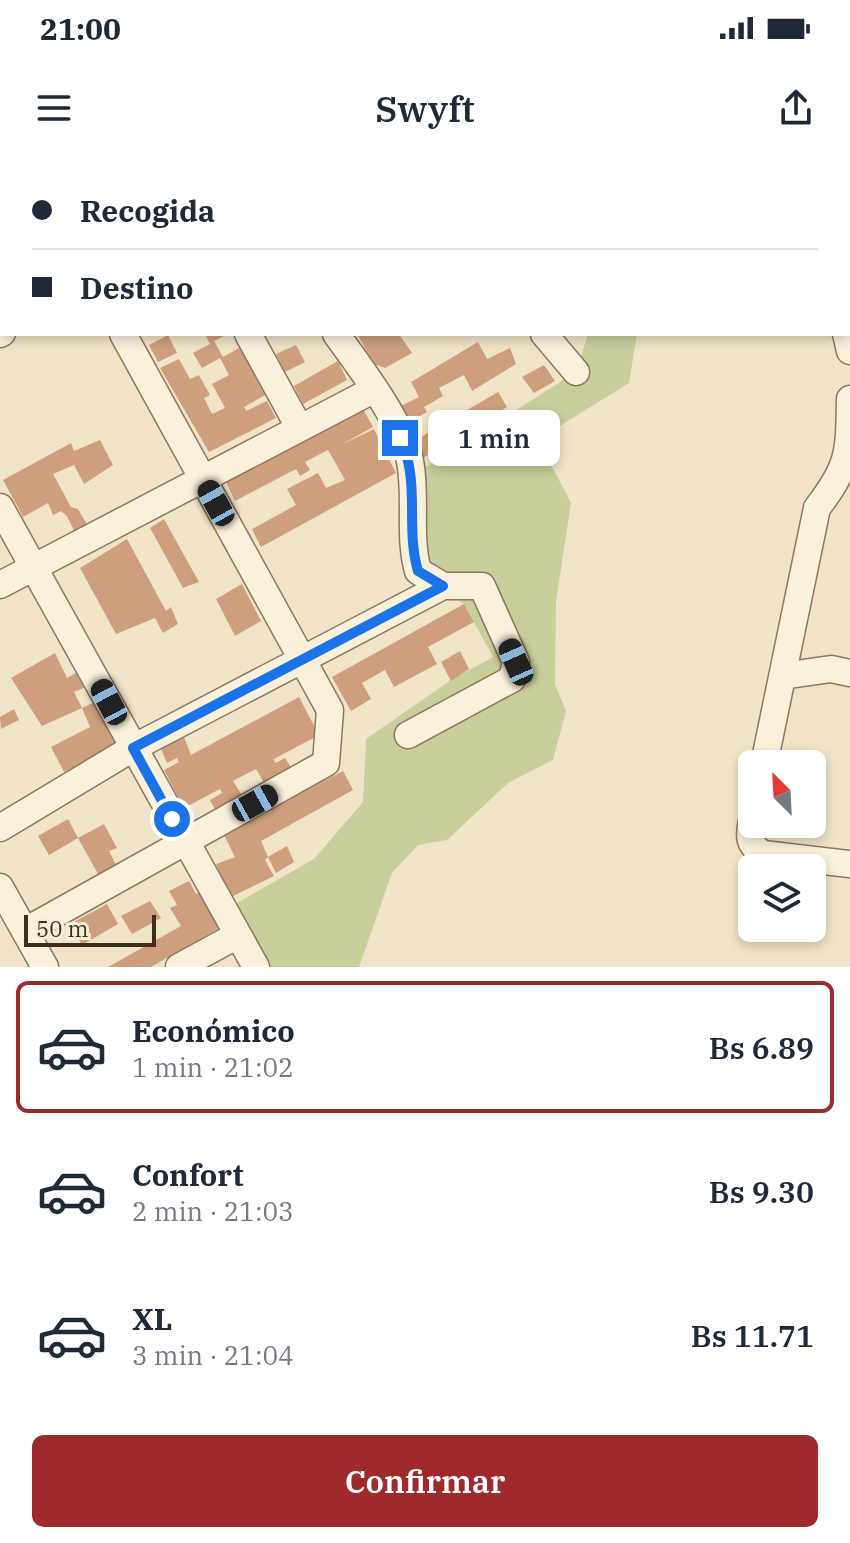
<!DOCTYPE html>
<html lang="es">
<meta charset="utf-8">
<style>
:root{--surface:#fff;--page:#f2f2f3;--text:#1f2937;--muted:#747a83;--line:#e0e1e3;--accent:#9e2a2b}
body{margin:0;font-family:"IBM Plex Serif",serif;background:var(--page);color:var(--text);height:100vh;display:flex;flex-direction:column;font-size:30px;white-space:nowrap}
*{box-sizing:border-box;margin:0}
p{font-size:26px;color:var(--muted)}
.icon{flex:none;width:44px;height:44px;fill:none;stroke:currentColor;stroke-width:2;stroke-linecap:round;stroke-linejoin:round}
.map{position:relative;height:807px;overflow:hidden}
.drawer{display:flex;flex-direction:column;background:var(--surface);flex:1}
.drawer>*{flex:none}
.hud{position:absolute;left:0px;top:0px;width:850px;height:176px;box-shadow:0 4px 12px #0003;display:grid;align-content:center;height:176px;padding:0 32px;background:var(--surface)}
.needle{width:52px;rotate:336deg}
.fabs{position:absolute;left:738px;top:590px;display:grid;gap:16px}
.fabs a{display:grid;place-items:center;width:88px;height:88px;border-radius:12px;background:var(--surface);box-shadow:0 4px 12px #0003;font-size:40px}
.scale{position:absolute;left:24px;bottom:20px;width:132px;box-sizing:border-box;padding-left:8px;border:4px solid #3d2e20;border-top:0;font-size:22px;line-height:28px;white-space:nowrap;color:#3d2e20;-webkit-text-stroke:6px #f7eed8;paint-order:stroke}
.end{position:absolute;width:36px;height:36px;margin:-18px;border:10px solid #1a73e8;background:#fff;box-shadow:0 0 0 4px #fff}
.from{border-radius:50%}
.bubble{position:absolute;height:56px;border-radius:12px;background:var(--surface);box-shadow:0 4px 12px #0003;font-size:26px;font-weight:600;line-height:56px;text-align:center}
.car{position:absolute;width:24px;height:48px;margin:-24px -12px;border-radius:10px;box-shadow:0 0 6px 2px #0007;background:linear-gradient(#222 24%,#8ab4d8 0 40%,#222 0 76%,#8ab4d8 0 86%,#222 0)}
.hud b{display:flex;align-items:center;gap:28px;height:76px;font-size:30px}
.hud b+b{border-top:2px solid var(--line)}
.hud i{width:20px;height:20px;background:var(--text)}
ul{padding:14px 0 0;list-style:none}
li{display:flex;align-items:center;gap:24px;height:132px;margin:0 16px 12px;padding:0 16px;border:4px solid transparent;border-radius:12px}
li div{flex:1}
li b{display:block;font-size:30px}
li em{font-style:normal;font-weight:600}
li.current{border-color:var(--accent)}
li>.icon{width:72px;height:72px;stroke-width:1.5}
.action{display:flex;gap:16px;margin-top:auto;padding:16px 32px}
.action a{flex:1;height:92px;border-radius:12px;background:var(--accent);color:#fff;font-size:32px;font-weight:600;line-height:92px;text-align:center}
.status{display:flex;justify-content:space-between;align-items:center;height:56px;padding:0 40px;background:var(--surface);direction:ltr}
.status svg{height:22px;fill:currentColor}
header{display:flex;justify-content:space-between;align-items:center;height:104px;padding:0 32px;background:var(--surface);font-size:36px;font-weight:600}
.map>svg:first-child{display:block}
</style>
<div class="status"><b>21:00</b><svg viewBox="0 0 49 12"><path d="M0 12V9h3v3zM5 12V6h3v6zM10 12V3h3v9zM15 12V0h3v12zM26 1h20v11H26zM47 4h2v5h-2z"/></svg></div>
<header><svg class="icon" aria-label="menu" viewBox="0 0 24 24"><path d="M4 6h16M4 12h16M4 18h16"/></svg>Swyft<svg class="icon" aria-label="share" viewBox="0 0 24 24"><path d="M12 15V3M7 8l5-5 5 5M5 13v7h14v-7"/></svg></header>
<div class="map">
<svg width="850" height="807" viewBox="0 0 850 807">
<rect width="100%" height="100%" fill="#f0e4c8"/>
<path fill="#c9cf9b" d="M 588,174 L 637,174 L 629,223 L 555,269 L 546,295 L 571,343 L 556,441 L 555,524 L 566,551 L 553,600 L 508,623 L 447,680 L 418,685 L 392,713 L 359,807 L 253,807 L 223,751 L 314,699 L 363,642 L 366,579 L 451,520 L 493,497 L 464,444 L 418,411 L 412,316 L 576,212 Z"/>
<path fill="#cf9f7d" d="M 205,174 L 228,174 L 214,181 L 223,197 L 241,187 L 267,234 L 244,247 L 246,251 L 267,241 L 276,258 L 209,292 L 160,208 L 179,199 L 190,219 L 199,215 L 210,235 L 204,238 L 212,254 L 225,248 L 212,224 L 229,215 L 220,198 L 202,208 L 193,193 L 210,184 Z
M 357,174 L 399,174 L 412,193 L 385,208 L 374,204 Z
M 168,175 L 177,193 L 158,202 L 149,185 Z
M 478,182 L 487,199 L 510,188 L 516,204 L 472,231 L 464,215 L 439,228 L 443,236 L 424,247 L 427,252 L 408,263 L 399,247 L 419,237 L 411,222 Z
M 296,185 L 305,202 L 285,212 L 276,194 Z
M 338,201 L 347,220 L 303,244 L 294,226 Z
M 544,205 L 555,221 L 534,233 L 522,217 Z
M 498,232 L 507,247 L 423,298 L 414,281 Z
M 363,249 L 373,267 L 341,285 L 374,269 L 396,313 L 261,387 L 252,369 L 296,345 L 287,329 L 318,313 L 326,328 L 345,320 L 328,290 L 305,302 L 310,310 L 300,316 L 296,309 L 235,341 L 226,322 Z
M 100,280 L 113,305 L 84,324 L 74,305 L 53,314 L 71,347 L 78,349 L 88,366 L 75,373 L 67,356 L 61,351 L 53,355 L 48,343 L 23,357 L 3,320 L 71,283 L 74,291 Z
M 164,359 L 199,422 L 183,428 L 150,368 Z
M 127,379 L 166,451 L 171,447 L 178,464 L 163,473 L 155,458 L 116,474 L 80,408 Z
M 242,424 L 261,461 L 235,476 L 216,439 Z
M 464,444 L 474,462 L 428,487 L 437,504 L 394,527 L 385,510 L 362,523 L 371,539 L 351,551 L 332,517 Z
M 460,491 L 469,509 L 451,521 L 441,502 Z
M 55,493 L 67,518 L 84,508 L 93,524 L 74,532 L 82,548 L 42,566 L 11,518 Z
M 299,537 L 319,575 L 274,599 L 275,603 L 285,598 L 294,612 L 266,626 L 256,609 L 233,621 L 242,635 L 218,655 L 210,640 L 222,633 L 220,629 L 184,648 L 164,610 L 179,602 L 177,598 L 167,603 L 161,589 L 184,577 L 191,595 Z
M 101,539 L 122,583 L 64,612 L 51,587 L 90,567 L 82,548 Z
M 14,549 L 19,560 L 1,569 L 0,557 Z
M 343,611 L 353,630 L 261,681 L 268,697 L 265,700 L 274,716 L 231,737 L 216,704 L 235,697 L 224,675 Z
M 68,659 L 78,678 L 49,695 L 38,676 Z
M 104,664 L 117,688 L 109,691 L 117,707 L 99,716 L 78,678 Z
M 287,686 L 294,702 L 276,713 L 268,697 Z
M 189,721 L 196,734 L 202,730 L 223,766 L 151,807 L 108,807 L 181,766 L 170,748 L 177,745 L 169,731 Z
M 150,741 L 161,758 L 132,774 L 121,756 Z
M 107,744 L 118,764 L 82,785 L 70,764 Z"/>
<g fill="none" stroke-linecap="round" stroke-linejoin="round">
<defs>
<path id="minor" d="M 27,0 L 28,2
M 241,0 L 242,2
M 463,0 L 464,2
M 84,2 L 87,0
M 839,2 L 839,0
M 0,174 L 2,173
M 248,174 L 299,267
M 336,174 C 359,206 403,263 410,301 C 417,338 408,376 418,411 L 443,426 L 482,426 L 516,502 L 512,519 L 408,575
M 544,174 L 576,212
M 846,174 L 850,191
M 0,347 L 256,807
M 0,425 L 375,229
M 782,516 L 831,509 L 850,513
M 764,604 L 817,348 C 850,305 849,293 850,239
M 752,661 C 749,678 748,684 763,694 L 850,704
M 0,668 L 133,588 L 443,426
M 0,727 L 45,807
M 25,771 L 326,603 L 330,550 L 123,174
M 179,807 L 236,776"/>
</defs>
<use href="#minor" stroke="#8d765c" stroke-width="29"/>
<use href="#minor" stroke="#faf1dc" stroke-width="26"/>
</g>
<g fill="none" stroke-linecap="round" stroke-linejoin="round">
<path stroke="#1a73e8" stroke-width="10" d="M 172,659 L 133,588 L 443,426 L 418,411 C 405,367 421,321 400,278"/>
</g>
</svg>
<div class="fabs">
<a><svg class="needle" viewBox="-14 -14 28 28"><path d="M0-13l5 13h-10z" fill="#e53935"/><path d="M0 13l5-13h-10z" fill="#747a83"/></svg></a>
<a><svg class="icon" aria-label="layers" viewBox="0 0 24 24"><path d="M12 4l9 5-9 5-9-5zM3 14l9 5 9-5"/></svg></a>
</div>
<div class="scale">50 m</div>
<i class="end from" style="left:172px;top:659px"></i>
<i class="end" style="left:400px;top:278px"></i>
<div class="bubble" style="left:428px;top:250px;width:132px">1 min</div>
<i class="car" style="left:216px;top:343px;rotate:331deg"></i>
<i class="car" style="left:516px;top:502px;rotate:336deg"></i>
<i class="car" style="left:109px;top:542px;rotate:332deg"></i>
<i class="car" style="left:255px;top:643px;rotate:61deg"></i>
<div class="hud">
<b><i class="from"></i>Recogida</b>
<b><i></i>Destino</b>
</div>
</div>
<section class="drawer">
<ul>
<li class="current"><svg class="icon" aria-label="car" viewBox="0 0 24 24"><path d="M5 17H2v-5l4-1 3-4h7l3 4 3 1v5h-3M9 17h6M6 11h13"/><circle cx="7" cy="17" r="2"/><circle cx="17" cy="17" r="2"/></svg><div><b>Económico</b><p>1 min · 21:02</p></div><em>Bs 6.89</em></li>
<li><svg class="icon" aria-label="car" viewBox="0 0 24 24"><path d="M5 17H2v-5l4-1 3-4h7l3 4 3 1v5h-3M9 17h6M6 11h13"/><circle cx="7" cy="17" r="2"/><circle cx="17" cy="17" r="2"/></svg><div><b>Confort</b><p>2 min · 21:03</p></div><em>Bs 9.30</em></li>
<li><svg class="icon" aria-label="car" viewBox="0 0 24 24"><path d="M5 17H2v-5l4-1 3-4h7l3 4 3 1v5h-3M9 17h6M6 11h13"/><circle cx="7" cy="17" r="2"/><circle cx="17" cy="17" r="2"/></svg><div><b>XL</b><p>3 min · 21:04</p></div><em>Bs 11.71</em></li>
</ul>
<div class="action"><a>Confirmar</a></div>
</section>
